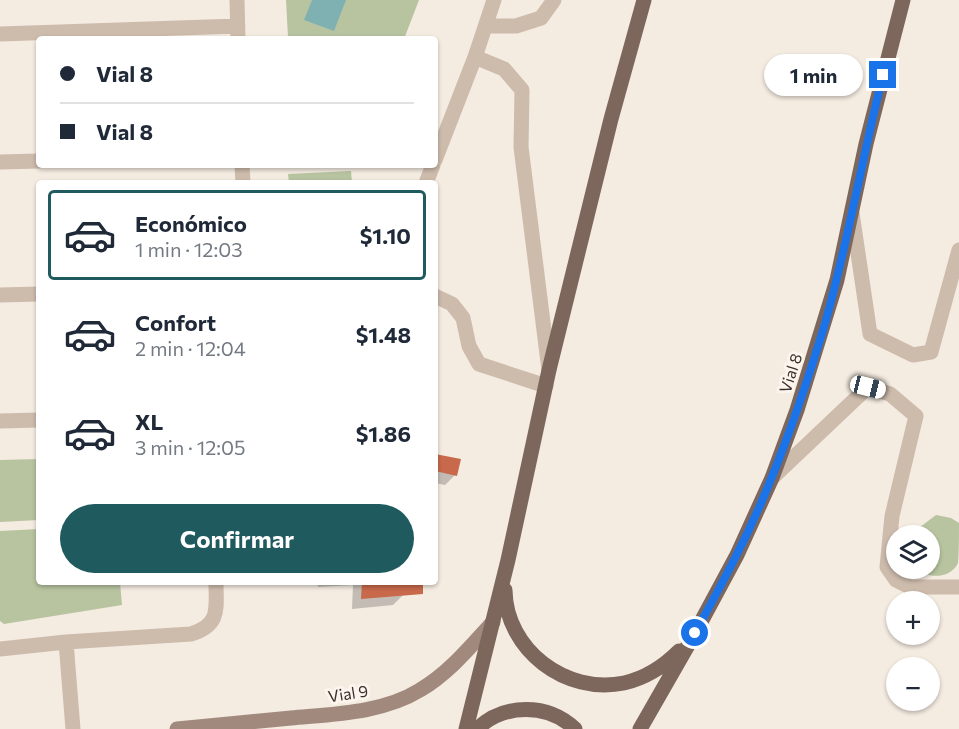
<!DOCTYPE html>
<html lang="es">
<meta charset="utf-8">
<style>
:root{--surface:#fff;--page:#f2f2f3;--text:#1f2937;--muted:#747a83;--line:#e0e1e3;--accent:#1f5a5e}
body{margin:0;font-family:Commissioner,sans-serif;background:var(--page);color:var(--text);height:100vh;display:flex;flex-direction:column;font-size:22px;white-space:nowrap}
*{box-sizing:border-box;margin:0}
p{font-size:20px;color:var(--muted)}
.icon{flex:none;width:33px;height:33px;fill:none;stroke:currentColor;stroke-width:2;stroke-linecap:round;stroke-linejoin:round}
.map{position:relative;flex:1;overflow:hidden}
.panel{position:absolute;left:36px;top:180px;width:402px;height:405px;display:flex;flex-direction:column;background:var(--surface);border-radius:6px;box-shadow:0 2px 4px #0004}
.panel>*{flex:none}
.top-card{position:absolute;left:36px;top:36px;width:402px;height:132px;border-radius:6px;box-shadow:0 2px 4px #0004;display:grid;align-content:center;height:132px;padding:0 24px;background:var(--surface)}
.tools{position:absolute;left:886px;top:525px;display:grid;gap:12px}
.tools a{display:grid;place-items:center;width:54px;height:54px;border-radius:50%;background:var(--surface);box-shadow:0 2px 4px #0004;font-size:30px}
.end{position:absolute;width:27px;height:27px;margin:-14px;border:8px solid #1a73e8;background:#fff;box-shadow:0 0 0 3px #fff}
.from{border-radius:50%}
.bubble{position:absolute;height:42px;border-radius:21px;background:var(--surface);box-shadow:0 2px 4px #0004;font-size:20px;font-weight:700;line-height:42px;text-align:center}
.car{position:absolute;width:18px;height:36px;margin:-18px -9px;border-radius:8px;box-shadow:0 0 4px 2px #0007;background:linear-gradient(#fff 24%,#345 0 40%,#fff 0 76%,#345 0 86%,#fff 0)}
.top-card b{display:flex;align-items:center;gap:21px;height:57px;font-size:22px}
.top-card b+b{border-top:2px solid var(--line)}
.top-card i{width:15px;height:15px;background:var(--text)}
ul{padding:10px 0 0;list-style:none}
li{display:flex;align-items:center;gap:18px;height:90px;margin:0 12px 9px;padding:0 12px;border:3px solid transparent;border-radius:6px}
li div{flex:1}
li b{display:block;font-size:22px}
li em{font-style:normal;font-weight:700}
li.active{border-color:var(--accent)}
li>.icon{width:54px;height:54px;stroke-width:1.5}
.cta{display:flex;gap:12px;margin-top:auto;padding:12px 24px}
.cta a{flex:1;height:69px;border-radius:36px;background:var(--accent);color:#fff;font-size:24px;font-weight:700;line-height:69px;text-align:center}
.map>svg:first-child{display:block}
</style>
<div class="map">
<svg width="959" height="729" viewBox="0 0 959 729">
<rect width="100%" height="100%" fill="#f4ebe1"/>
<path fill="#b8c4a0" d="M 286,0 L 419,0 L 404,39 L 290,39 L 288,37 Z
M 351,171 L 352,183 L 289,183 L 288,174 Z
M 39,459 L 39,520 L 0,522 L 0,460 Z
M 936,515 L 951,518 L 959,523 C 959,534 959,553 958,563 C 950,580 927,578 915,569 L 930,568 L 930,536 L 917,535 L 920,527 Z
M 39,529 L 39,582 L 120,582 L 122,605 L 4,624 L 0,621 L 0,531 Z"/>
<path fill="#7fb0b2" d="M 312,0 L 346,0 L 334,31 L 304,20 Z"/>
<path fill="#0003" d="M 435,443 L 438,443 L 436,455 L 455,475 L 445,485 L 435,483 Z
M 317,582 L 406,582 L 403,595 L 393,605 L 352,609 L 353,585 L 318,587 Z"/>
<path fill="#c8694b" d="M 435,454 L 461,459 L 457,476 L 435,471 Z
M 362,582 L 423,582 L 423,594 L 361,599 Z"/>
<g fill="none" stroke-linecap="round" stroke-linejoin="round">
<path stroke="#cdbbac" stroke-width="15" d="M 237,0 L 238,39
M 486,26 L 516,26 L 541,18 L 554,0
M 0,34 L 238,26
M 475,57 L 504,69 L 522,90 L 521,147 L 549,370
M 435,160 L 475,57 L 494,0
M 0,162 L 39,161
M 242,165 L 243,183
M 426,183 L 433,165
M 852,213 L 870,334 L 913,355 L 931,352 L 959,250
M 0,295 L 39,294
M 435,296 L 452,304 L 463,318 L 469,346 L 479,364 L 546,386
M 0,421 L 39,420
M 772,478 L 868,387 L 890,394 L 916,416 L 892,516 L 887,567 L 896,580 L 910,587 L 959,587
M 66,642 L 73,729
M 0,649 L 66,642 L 191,634 C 221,625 216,608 216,582"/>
<path stroke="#a18a7d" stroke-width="15" d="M 177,729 C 215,725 253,722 291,718 C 334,714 383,713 420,690 C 449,673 471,646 493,622"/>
<path stroke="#7d675c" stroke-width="15" d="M 505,590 C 506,650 566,695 624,683 C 646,678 664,666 679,651
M 466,729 L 508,560 L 549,370 L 611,119 L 644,0
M 477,729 C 504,703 548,703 575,729
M 640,729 L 695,633 L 737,555 L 772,478 L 797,410 L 837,280 L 866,144 L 903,0"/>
</g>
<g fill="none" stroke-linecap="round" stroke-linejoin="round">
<path stroke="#1a73e8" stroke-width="8" d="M 695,633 C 709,607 723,582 736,556 C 773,484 800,405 824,327 C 848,244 862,158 883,75"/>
</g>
<g text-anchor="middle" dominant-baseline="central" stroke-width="6" stroke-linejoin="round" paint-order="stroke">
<g font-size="16" fill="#3b302b" stroke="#fbf5ee">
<text transform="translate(790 373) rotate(-72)">Vial 8</text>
<text transform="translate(348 693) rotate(-9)">Vial 9</text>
</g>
</g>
</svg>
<div class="tools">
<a><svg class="icon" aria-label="layers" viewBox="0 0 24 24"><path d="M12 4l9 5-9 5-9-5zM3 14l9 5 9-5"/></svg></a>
<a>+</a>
<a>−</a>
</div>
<i class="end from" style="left:695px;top:633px"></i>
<i class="end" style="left:883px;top:75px"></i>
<div class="bubble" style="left:764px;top:54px;width:99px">1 min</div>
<i class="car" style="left:868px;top:387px;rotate:104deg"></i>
<div class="top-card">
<b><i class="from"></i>Vial 8</b>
<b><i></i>Vial 8</b>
</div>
<section class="panel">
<ul>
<li class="active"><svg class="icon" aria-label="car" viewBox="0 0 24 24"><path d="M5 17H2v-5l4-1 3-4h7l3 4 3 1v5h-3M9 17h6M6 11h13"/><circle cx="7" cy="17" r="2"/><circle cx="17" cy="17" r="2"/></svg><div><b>Económico</b><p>1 min · 12:03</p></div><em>$1.10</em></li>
<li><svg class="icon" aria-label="car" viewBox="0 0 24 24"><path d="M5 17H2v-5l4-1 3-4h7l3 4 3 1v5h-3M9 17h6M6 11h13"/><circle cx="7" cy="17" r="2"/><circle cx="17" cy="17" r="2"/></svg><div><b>Confort</b><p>2 min · 12:04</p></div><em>$1.48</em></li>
<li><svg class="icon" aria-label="car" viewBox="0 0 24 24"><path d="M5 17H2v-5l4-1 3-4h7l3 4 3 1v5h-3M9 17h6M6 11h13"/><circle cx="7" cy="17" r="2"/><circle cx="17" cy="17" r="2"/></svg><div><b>XL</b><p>3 min · 12:05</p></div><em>$1.86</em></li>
</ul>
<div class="cta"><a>Confirmar</a></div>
</section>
</div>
